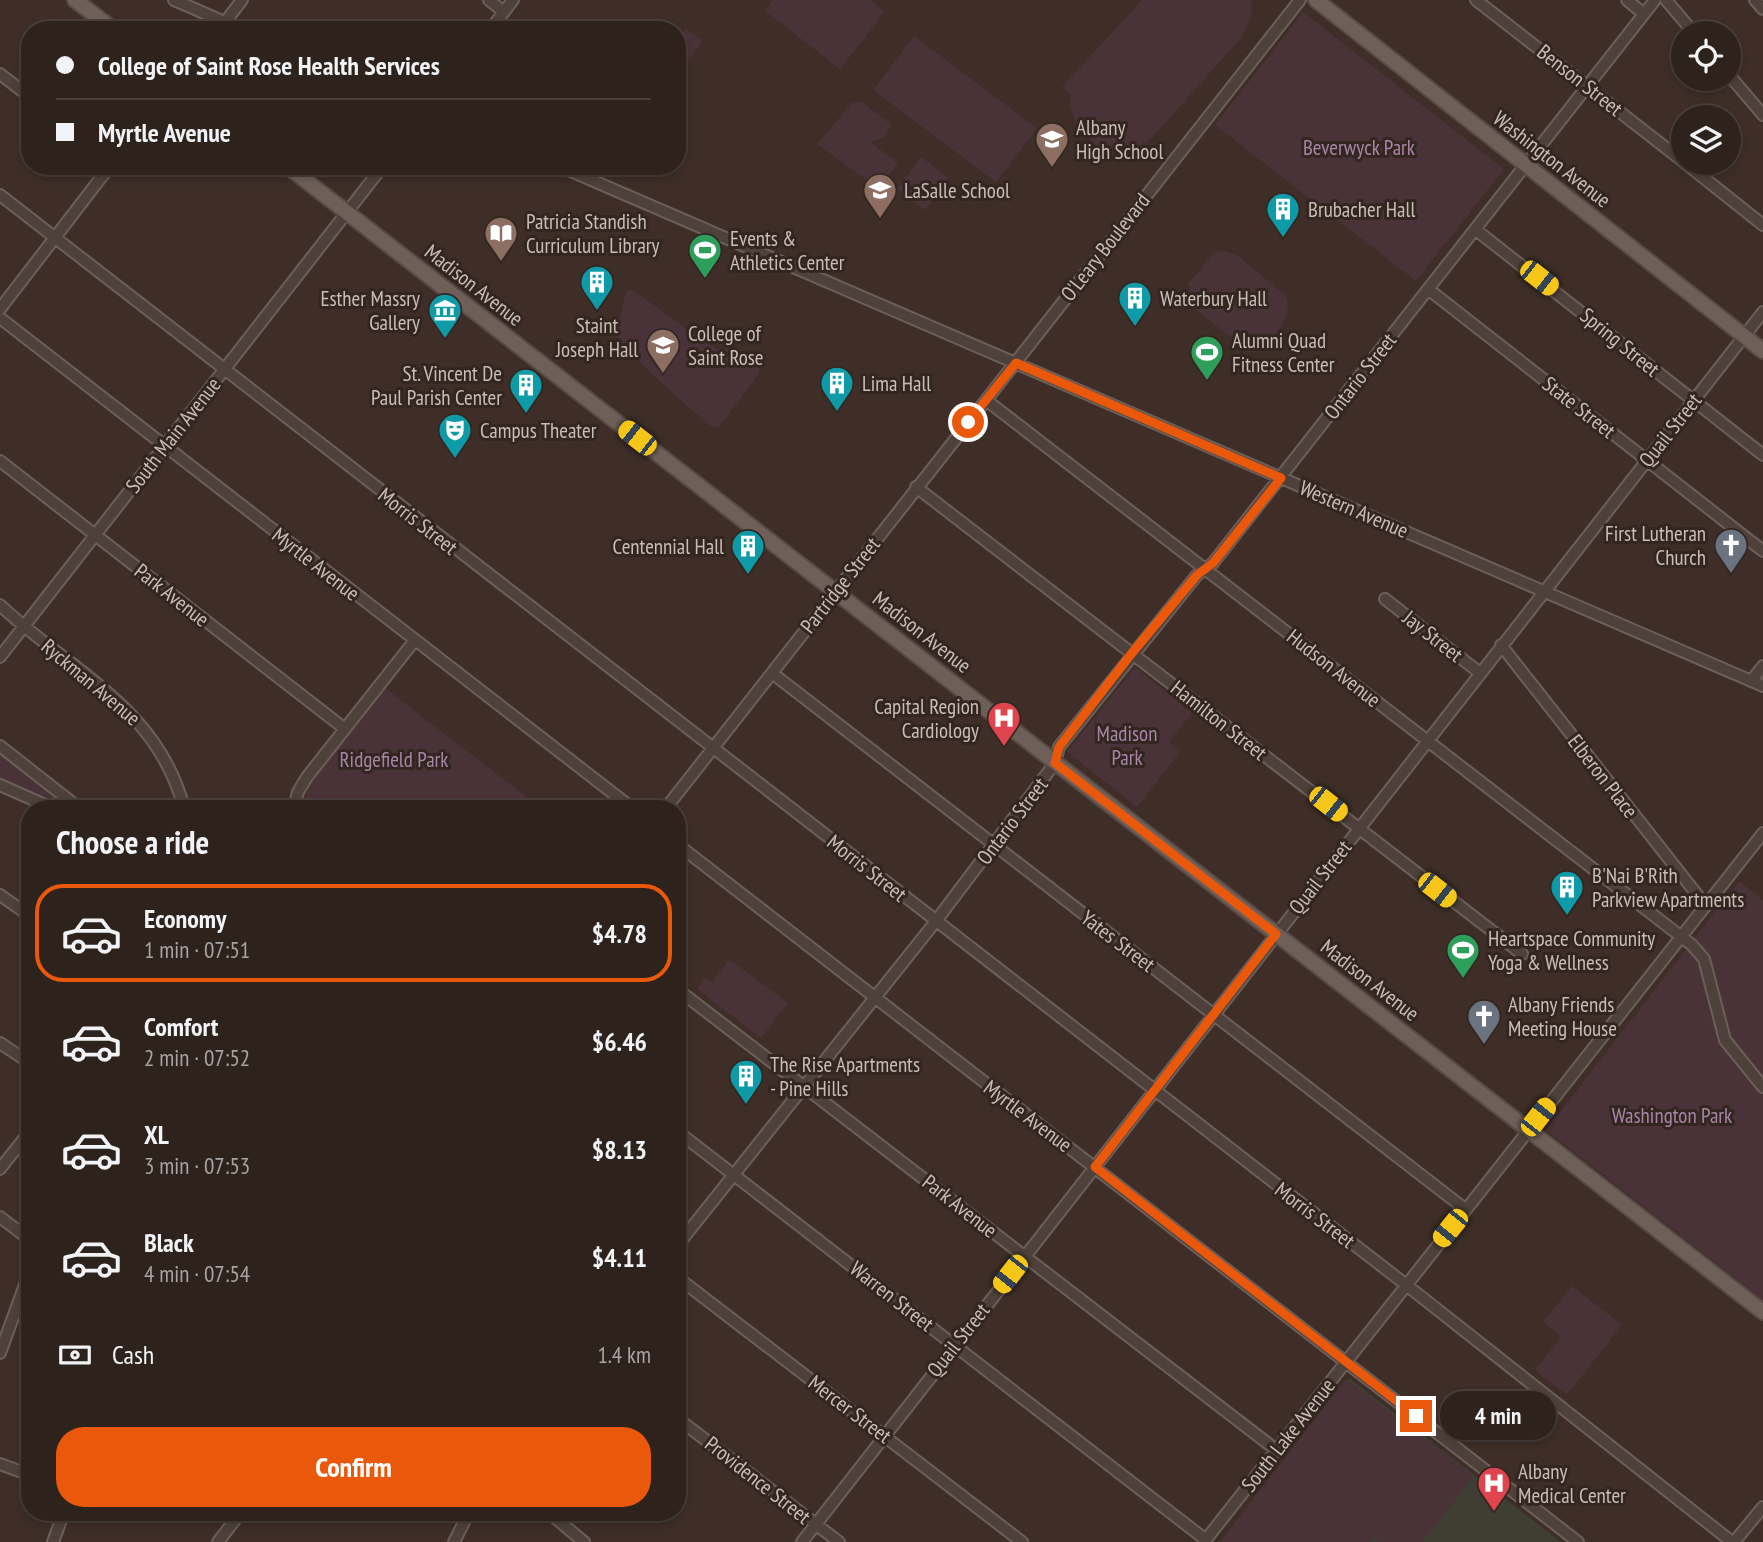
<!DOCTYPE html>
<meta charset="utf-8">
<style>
:root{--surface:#2e221d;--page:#362a26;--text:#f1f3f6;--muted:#a7a4a4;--line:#493f3b;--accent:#ea580c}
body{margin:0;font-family:"PT Sans Narrow",sans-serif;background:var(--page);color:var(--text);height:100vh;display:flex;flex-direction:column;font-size:26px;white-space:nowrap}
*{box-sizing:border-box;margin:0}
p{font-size:23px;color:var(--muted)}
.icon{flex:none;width:38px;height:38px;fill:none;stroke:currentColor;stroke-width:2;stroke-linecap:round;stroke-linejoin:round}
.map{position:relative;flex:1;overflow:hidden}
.panel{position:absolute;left:21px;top:800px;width:665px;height:721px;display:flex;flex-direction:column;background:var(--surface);border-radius:28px;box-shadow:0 4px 10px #0003,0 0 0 2px var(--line)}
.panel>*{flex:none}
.top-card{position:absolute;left:21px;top:21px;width:665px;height:154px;border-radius:28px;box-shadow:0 4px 10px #0003,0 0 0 2px var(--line);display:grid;align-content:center;height:154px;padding:0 35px;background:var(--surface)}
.tools{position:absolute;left:1671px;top:21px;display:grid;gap:14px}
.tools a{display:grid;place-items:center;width:70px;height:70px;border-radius:50%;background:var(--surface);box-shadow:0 4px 10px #0003,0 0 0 2px var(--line);font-size:35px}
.end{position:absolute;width:32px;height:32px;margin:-16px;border:9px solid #ea580c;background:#fff;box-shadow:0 0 0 4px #fff}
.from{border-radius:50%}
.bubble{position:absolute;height:49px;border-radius:24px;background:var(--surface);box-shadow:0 4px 10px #0003,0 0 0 2px var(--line);font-size:23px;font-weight:700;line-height:49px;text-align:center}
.car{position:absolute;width:21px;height:42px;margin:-21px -10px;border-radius:9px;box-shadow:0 0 5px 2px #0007;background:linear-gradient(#f5c518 24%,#345 0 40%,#f5c518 0 76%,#345 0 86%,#f5c518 0)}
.top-card b{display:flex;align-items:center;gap:24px;height:66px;font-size:26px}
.top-card b+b{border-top:2px solid var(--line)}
.top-card i{width:18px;height:18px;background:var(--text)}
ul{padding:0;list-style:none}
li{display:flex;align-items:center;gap:21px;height:98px;margin:0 14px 10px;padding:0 21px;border:4px solid transparent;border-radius:28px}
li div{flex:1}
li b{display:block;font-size:26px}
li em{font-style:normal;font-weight:700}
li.current{border-color:var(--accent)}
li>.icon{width:63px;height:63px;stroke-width:1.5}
h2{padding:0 35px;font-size:32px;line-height:84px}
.pay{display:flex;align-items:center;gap:18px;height:77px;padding:0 35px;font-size:26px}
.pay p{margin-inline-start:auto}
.cta{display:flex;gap:14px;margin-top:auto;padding:14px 35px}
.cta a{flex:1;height:80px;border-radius:28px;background:var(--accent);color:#fff;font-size:28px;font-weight:700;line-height:80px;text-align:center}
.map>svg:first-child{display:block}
</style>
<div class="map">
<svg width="1763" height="1542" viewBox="0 0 1763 1542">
<rect width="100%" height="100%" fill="#3e2e27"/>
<path fill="#3f3e32" d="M 1349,1378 L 1486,1484 L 1561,1542 L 1220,1542 Z"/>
<path fill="#4a3239" d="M 773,0 L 870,0 L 885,12 L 840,69 L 765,11 Z
M 1142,0 L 1251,0 L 1251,16 L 1242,37 L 1148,142 L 1122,151 L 1096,145 L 1076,124 L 1070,105 L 1071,94 L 1062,87 Z
M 1303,12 L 1504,169 L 1416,281 L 1215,125 Z
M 686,29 L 703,41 L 680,71 L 677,40 Z
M 914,36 L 1037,128 L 996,182 L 873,90 Z
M 862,102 L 892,125 L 883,138 L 870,142 L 898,163 L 879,189 L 817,144 L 852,103 Z
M 921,157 L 949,178 L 925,210 L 897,189 Z
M 1221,250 L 1237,255 L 1285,295 C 1296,313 1272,342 1256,352 L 1245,352 L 1229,346 L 1234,340 L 1189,304 L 1184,308 L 1182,305 L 1191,288 L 1187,285 L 1214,253 Z
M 632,290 L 716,349 L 733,347 L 760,368 L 758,375 L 719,427 L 713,428 C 678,398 644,369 614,334 C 621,321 621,306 627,291 Z
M 1135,667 L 1192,713 L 1169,742 L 1180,752 L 1137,807 L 1067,752 Z
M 385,688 L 541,808 L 302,808 L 310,785 L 319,772 Z
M 0,752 L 72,808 L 61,808 L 0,780 Z
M 1739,881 L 1763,900 L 1763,1300 L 1546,1130 Z
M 729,959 L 788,1003 L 761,1038 L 697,989 L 705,978 L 712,982 Z
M 1572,1286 L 1622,1325 L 1567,1395 L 1535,1370 L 1561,1337 L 1543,1322 Z
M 1346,1379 L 1474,1476 L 1422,1542 L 1379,1542 L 1373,1537 L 1369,1542 L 1220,1542 Z"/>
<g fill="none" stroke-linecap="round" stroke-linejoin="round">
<defs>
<path id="minor" d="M 174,0 L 243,30
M 489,0 L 504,12
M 1476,0 L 1684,162
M 1627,0 L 1644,14
M 1666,0 L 1694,33
M 1755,0 L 1763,9
M 219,30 L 242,0
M 490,30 L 513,0
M 0,74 L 30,97
M 1729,75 L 1763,115
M 1685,163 L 1763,225
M 559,166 L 1763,686
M 0,195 L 1405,1284 L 1732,1542
M 1476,230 L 1763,455
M 1428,289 L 1763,551
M 0,309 L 110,166
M 0,318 L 632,808
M 986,400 L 1692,945 L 1704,959 L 1725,1040 L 1763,1087
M 0,461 L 345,729
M 916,487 L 1522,954
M 1385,599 L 1480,673
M 0,605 C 71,672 157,706 184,808
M 1501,645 L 1706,906
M 0,657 L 383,166
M 772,673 L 1465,1209
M 1751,681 L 1763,666
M 0,746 L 79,808
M 0,785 L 52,808
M 294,808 L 298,792 L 307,777 L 415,640
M 666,808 L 1300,0
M 677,844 L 1578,1542
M 0,895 L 30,916
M 677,989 L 1275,1449
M 0,1043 L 30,1063
M 677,1131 L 1206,1540
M 0,1169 L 30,1131
M 0,1217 L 30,1240
M 677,1246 L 936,921 L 1055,763 L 1059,747 L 1197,575 L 1213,563 L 1655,0
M 677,1277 L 1022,1542
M 0,1353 L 30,1271
M 677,1418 L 839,1542
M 0,1464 L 30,1475
M 548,1512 L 584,1542
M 53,1542 L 64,1512
M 218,1542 L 241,1512
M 454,1542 L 469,1512
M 802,1542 L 1763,312
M 1204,1542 L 1763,833
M 1734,1542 L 1763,1507"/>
<path id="major" d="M 75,0 L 114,30
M 1316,0 L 1763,351
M 287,166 L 1763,1312"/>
</defs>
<use href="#minor" stroke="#6c5f59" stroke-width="14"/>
<use href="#major" stroke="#574a44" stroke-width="18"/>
<use href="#minor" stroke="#4e413b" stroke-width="10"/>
<use href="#major" stroke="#6e6059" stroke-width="14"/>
</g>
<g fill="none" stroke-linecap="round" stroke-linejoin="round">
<path stroke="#ea580c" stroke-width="9" d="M 968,422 L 1016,363 L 1281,478 L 1213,563 L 1197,575 L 1132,653 L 1059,747 L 1055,763 L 1276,934 L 1095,1167 L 1416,1416"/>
</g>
<defs>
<symbol id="school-pin" viewBox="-11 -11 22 30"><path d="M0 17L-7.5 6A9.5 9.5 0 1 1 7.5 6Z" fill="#8d6e63" stroke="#332620"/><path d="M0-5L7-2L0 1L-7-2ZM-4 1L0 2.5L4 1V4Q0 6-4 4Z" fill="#fff"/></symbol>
<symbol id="building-pin" viewBox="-11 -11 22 30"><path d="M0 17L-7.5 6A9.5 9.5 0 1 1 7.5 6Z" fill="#0f9aa8" stroke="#332620"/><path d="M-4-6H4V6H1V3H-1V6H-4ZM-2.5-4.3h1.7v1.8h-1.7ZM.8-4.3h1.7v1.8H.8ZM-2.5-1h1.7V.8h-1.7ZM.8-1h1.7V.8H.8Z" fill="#fff"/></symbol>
<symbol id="library-pin" viewBox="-11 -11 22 30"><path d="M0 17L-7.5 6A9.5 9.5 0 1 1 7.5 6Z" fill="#8d6e63" stroke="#332620"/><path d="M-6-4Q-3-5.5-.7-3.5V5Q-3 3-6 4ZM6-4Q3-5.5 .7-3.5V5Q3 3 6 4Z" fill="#fff"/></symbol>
<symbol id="stadium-pin" viewBox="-11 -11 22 30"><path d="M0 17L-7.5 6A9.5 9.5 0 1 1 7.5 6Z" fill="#2e9e5b" stroke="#332620"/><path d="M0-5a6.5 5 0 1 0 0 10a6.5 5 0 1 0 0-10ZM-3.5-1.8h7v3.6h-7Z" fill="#fff"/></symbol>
<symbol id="museum-pin" viewBox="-11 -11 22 30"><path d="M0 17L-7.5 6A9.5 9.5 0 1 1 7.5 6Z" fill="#0f9aa8" stroke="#332620"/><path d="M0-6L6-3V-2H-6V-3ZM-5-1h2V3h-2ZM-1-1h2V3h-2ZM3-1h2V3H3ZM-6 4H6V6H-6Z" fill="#fff"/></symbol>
<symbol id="university-pin" viewBox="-11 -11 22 30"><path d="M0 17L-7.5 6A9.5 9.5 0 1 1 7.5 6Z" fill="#8d6e63" stroke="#332620"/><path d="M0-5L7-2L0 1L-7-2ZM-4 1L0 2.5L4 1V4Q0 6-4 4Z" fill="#fff"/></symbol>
<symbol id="theatre-pin" viewBox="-11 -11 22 30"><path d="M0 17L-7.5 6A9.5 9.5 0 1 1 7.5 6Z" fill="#0f9aa8" stroke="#332620"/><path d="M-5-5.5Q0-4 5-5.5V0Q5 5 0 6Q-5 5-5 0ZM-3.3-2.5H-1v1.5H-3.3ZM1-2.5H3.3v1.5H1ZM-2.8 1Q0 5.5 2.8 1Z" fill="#fff"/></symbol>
<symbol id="church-pin" viewBox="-11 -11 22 30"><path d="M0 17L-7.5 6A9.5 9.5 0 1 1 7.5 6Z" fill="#6b7280" stroke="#332620"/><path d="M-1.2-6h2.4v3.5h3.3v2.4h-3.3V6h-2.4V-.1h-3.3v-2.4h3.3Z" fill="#fff"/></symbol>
<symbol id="hospital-pin" viewBox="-11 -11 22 30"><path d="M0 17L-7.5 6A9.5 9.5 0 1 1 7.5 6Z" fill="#e0444e" stroke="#332620"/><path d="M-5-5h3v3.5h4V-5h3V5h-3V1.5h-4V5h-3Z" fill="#fff"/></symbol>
</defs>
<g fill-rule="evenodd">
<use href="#school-pin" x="1033" y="120" width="38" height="52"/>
<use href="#school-pin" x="861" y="171" width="38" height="52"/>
<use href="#building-pin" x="1264" y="190" width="38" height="52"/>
<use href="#library-pin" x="482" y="214" width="38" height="52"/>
<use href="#stadium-pin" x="686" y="231" width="38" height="52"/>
<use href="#building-pin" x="578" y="263" width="38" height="52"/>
<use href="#building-pin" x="1116" y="279" width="38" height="52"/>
<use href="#museum-pin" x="426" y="291" width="38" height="52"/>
<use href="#university-pin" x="644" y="326" width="38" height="52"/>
<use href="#stadium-pin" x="1188" y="333" width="38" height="52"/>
<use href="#building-pin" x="818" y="364" width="38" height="52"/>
<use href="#building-pin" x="507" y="366" width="38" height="52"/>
<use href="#theatre-pin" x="436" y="411" width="38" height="52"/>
<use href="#church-pin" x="1712" y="526" width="38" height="52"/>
<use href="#building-pin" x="729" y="527" width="38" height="52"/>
<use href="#hospital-pin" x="985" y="699" width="38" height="52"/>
<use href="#building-pin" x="1548" y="868" width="38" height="52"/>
<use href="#stadium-pin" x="1444" y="931" width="38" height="52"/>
<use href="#church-pin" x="1465" y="997" width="38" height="52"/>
<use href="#building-pin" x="727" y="1057" width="38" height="52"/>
<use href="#hospital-pin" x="1475" y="1464" width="38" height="52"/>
</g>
<g text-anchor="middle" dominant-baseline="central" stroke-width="6" stroke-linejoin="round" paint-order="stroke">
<g font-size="21" fill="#c9bdb7" stroke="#332620">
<text transform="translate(1580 80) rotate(38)">Benson Street</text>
<text transform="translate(1552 159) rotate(38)">Washington Avenue</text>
<text transform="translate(1105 247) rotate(-52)">O'Leary Boulevard</text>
<text transform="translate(474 285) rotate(38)">Madison Avenue</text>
<text transform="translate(1620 342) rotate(39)">Spring Street</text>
<text transform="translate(1360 376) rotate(-52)">Ontario Street</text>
<text transform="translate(1579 407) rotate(38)">State Street</text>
<text transform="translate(1670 430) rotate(-52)">Quail Street</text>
<text transform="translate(173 435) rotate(-52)">South Main Avenue</text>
<text transform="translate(1354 509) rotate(23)">Western Avenue</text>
<text transform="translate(418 521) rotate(38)">Morris Street</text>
<text transform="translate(316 564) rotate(38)">Myrtle Avenue</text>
<text transform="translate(840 585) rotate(-52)">Partridge Street</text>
<text transform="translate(172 595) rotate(38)">Park Avenue</text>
<text transform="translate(922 632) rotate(38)">Madison Avenue</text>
<text transform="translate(1433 636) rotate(38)">Jay Street</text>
<text transform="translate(1334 668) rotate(38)">Hudson Avenue</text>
<text transform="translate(91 682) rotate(40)">Ryckman Avenue</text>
<text transform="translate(1219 720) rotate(38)">Hamilton Street</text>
<text transform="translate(1603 776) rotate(52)">Elberon Place</text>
<text transform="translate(1012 821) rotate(-53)">Ontario Street</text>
<text transform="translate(867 868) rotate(38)">Morris Street</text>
<text transform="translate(1320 877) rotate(-52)">Quail Street</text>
<text transform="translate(1118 941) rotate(37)">Yates Street</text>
<text transform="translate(1370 980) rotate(38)">Madison Avenue</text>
<text transform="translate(1028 1116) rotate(37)">Myrtle Avenue</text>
<text transform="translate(960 1206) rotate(38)">Park Avenue</text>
<text transform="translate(1315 1215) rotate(37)">Morris Street</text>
<text transform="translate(892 1296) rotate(38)">Warren Street</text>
<text transform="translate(958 1340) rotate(-52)">Quail Street</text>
<text transform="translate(850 1409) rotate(37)">Mercer Street</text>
<text transform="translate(1288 1435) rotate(-52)">South Lake Avenue</text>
<text transform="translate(758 1480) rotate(38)">Providence Street</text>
</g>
<g font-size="21" fill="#c9bdb7" stroke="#332620" text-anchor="start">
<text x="1076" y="127">Albany<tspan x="1076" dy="24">High School</tspan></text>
<text x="904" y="190">LaSalle School</text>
<text x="1308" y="209">Brubacher Hall</text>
<text x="526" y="221">Patricia Standish<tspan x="526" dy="24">Curriculum Library</tspan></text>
<text x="730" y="238">Events &amp;<tspan x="730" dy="24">Athletics Center</tspan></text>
<text x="420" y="298" text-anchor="end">Esther Massry<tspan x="420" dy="24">Gallery</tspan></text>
<text x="1160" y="298">Waterbury Hall</text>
<text x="597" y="325" text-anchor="middle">Staint<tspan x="597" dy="24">Joseph Hall</tspan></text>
<text x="688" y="333">College of<tspan x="688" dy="24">Saint Rose</tspan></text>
<text x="1232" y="340">Alumni Quad<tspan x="1232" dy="24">Fitness Center</tspan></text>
<text x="502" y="373" text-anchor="end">St. Vincent De<tspan x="502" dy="24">Paul Parish Center</tspan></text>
<text x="862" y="383">Lima Hall</text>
<text x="480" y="430">Campus Theater</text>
<text x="1706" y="533" text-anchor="end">First Lutheran<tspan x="1706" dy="24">Church</tspan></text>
<text x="724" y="546" text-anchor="end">Centennial Hall</text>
<text x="979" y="706" text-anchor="end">Capital Region<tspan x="979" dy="24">Cardiology</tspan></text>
<text x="1592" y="875">B'Nai B'Rith<tspan x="1592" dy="24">Parkview Apartments</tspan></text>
<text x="1488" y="938">Heartspace Community<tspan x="1488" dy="24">Yoga &amp; Wellness</tspan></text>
<text x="1508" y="1004">Albany Friends<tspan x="1508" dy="24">Meeting House</tspan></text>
<text x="770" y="1064">The Rise Apartments<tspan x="770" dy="24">- Pine Hills</tspan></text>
<text x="1518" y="1471">Albany<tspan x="1518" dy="24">Medical Center</tspan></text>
</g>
<g font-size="21" fill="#a785a7" stroke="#332620">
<text x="1359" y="147">Beverwyck Park</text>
<text x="1127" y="733">Madison<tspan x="1127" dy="24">Park</tspan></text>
<text x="394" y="759">Ridgefield Park</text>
<text x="1672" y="1115">Washington Park</text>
</g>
</g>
</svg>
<div class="tools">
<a><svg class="icon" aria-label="locate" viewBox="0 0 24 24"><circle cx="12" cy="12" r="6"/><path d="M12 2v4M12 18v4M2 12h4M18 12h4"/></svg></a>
<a><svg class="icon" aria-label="layers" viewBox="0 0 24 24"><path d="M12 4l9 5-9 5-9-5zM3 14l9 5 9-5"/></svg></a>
</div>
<i class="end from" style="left:968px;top:422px"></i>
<i class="end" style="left:1416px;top:1416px"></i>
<div class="bubble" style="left:1440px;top:1391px;width:116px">4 min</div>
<i class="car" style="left:1539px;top:278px;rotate:128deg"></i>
<i class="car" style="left:637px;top:438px;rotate:308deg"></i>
<i class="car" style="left:1328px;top:804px;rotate:128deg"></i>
<i class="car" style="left:1437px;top:890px;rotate:128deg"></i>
<i class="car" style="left:1538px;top:1117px;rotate:38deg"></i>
<i class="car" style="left:1450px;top:1228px;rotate:219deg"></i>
<i class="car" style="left:1010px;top:1274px;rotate:218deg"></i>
<div class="top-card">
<b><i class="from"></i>College of Saint Rose Health Services</b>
<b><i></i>Myrtle Avenue</b>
</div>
<section class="panel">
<h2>Choose a ride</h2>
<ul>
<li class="current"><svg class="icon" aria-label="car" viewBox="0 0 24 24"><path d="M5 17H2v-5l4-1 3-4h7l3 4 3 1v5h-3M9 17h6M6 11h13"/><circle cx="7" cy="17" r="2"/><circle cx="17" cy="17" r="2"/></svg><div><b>Economy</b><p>1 min · 07:51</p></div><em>$4.78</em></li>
<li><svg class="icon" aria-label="car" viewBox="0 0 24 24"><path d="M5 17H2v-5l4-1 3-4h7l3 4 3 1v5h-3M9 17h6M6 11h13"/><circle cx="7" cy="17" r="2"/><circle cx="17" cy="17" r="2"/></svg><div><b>Comfort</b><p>2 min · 07:52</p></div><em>$6.46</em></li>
<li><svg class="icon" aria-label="car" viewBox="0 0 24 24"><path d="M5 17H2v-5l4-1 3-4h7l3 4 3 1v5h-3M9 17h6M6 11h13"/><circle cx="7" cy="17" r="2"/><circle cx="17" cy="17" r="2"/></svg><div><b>XL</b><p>3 min · 07:53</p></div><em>$8.13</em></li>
<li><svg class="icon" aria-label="car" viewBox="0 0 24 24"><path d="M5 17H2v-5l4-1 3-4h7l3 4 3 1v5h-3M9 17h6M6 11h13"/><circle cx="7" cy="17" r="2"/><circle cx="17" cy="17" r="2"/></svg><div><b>Black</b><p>4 min · 07:54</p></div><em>$4.11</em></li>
</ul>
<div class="pay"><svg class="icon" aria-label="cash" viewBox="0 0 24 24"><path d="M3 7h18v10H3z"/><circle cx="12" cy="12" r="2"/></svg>Cash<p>1.4 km</p></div>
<div class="cta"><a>Confirm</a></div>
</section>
</div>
